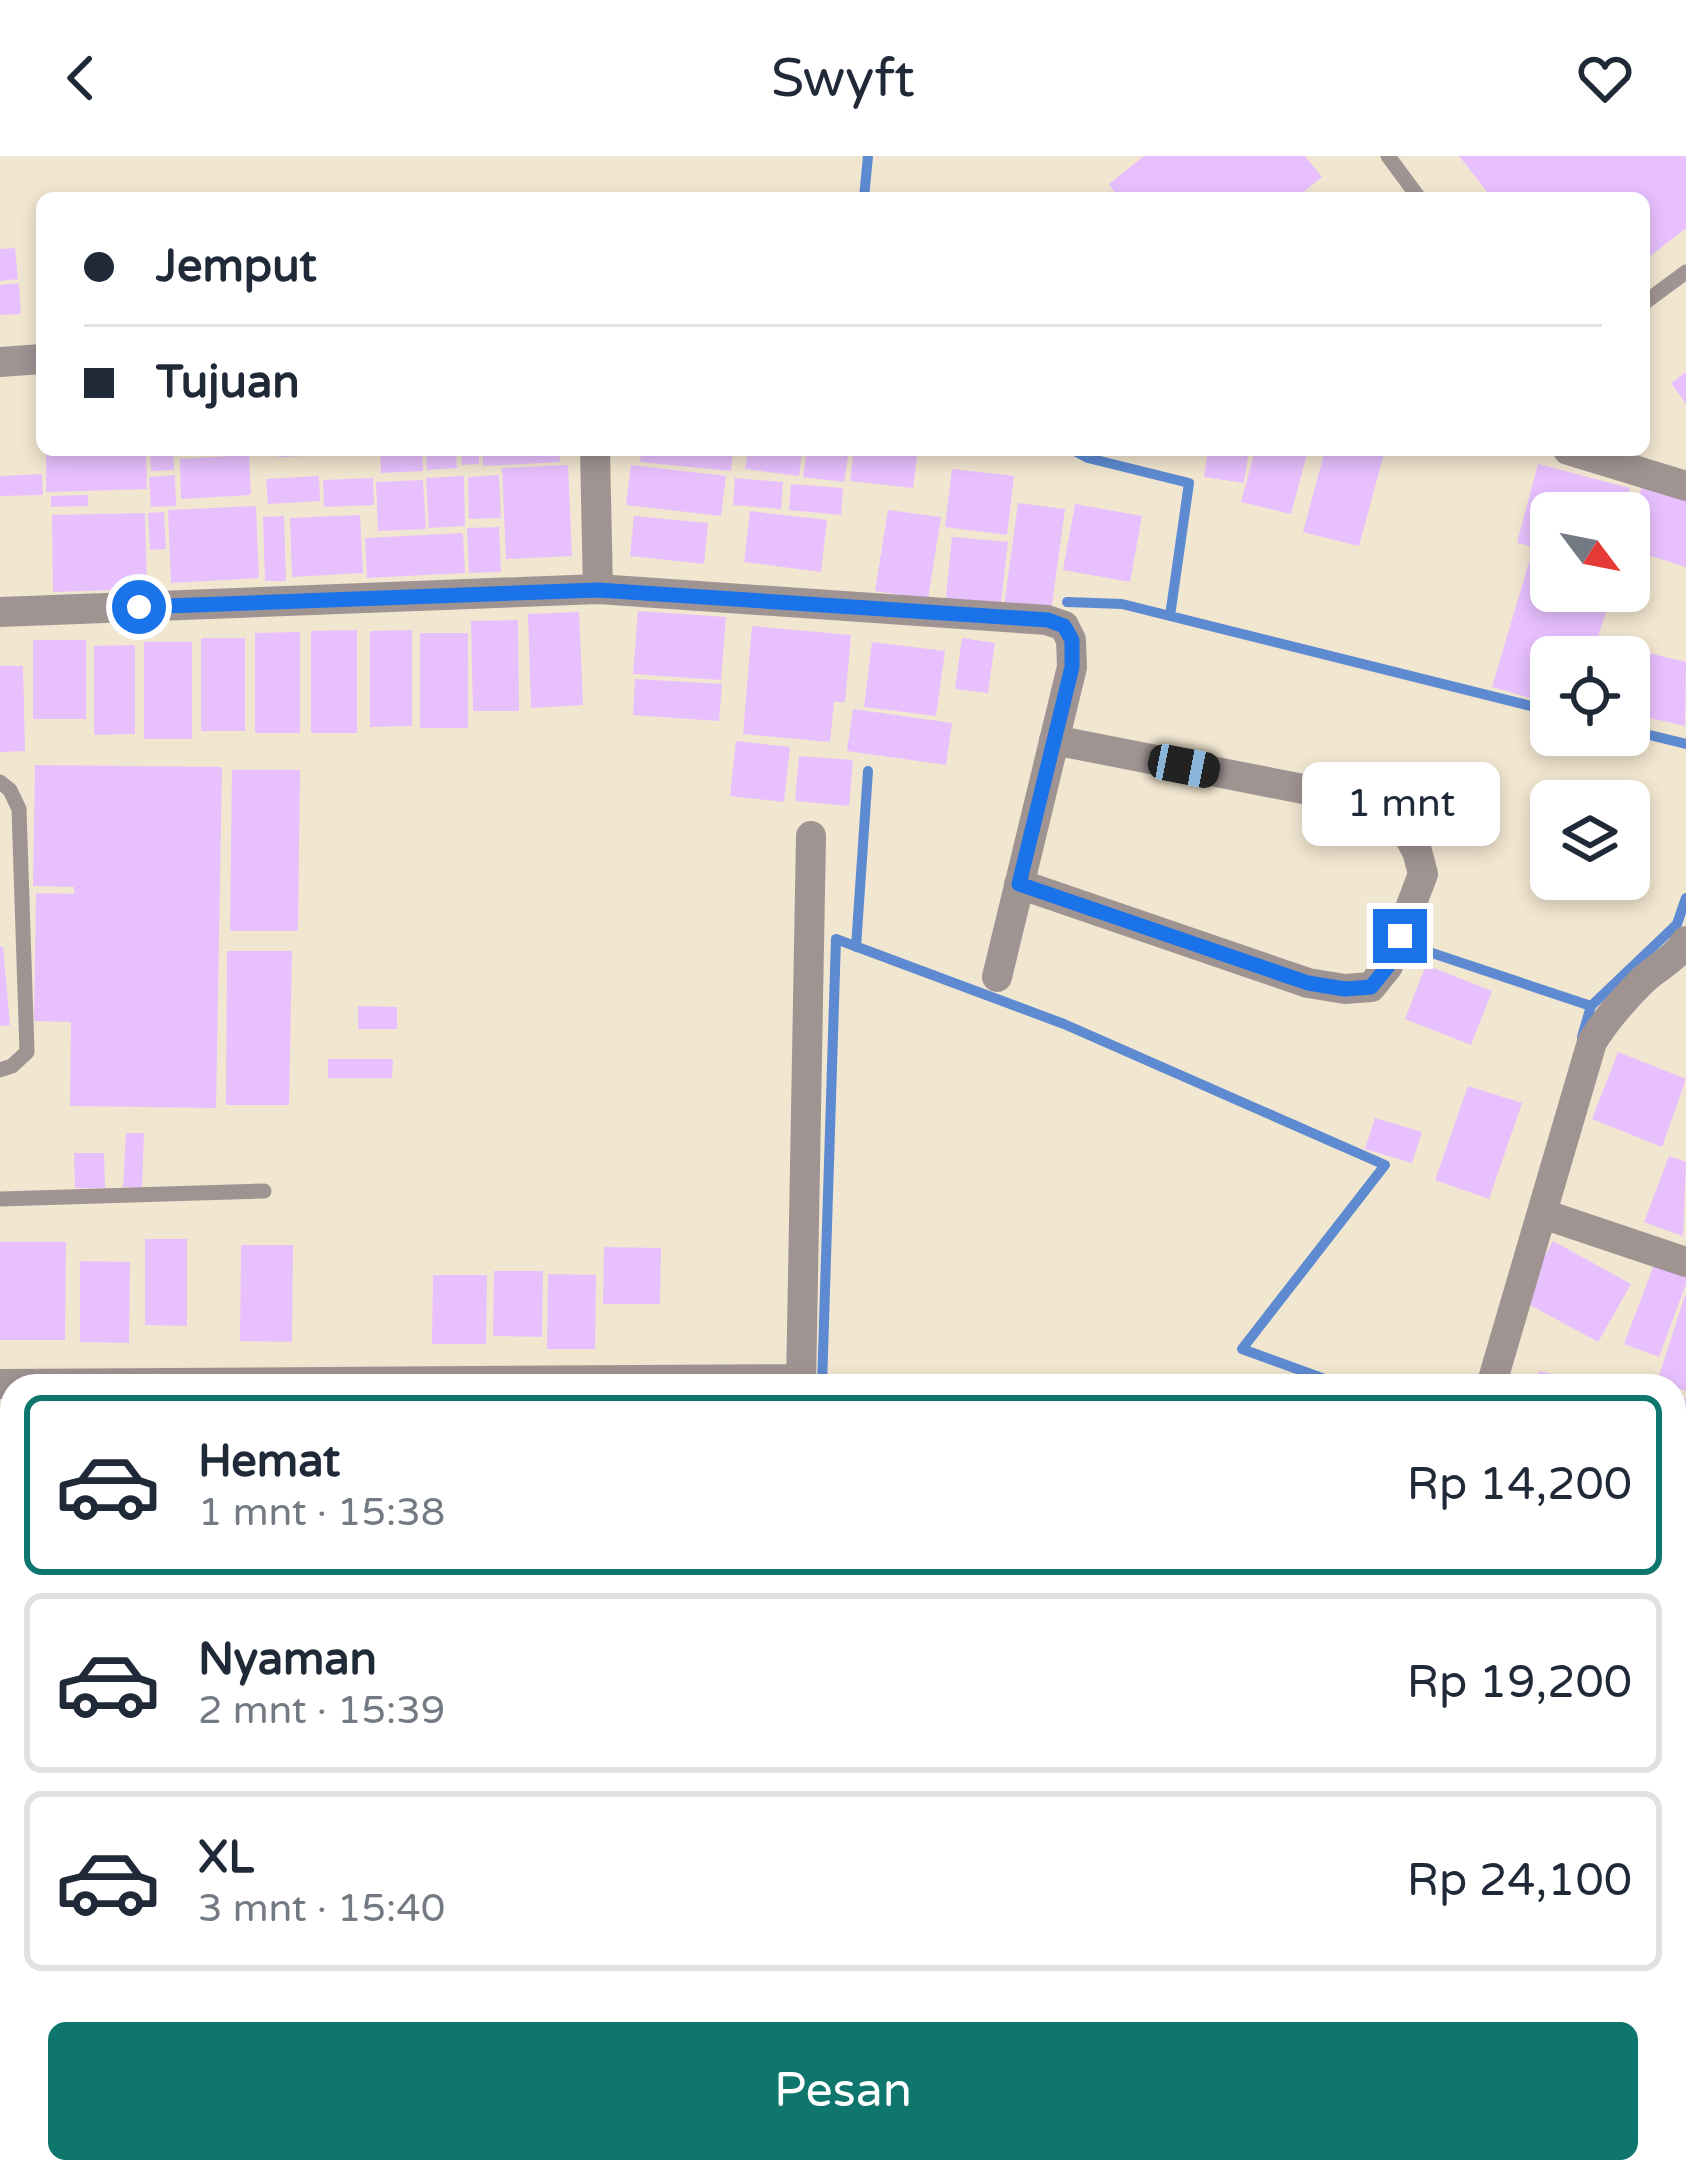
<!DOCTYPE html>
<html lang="id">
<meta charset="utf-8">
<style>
:root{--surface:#fff;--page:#f2f2f3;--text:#1f2937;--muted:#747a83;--line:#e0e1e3;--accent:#0f766e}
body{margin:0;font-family:"Varela Round",sans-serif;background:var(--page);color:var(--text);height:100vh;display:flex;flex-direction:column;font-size:45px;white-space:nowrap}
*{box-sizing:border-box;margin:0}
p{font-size:39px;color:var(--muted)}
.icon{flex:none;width:66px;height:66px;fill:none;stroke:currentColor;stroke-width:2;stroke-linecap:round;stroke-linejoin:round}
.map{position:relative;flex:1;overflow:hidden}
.side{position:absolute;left:0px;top:1218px;width:1686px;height:810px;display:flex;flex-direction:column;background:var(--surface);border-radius:36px 36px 0 0;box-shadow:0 6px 18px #0003}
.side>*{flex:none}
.hud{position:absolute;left:36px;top:36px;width:1614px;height:264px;border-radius:18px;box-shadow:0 6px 18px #0003;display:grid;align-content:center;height:264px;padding:0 48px;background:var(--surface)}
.needle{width:78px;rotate:122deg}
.buttons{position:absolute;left:1530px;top:336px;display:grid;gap:24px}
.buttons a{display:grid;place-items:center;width:120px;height:120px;border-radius:18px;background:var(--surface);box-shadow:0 6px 18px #0003;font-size:60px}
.end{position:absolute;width:54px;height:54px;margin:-27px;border:15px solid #1a73e8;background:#fff;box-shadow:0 0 0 6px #fff}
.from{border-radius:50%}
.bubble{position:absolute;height:84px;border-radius:18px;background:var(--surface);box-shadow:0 6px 18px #0003;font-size:39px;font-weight:600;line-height:84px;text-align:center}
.car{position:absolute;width:36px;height:72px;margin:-36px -18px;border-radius:15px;box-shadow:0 0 9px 3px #0007;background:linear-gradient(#222 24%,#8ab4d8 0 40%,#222 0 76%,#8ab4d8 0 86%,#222 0)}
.hud b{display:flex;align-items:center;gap:42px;height:114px;font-size:45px}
.hud b+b{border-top:3px solid var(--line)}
.hud i{width:30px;height:30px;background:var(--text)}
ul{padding:21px 0 0;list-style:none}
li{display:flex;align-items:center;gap:36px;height:180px;margin:0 24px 18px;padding:0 24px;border:6px solid var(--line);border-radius:18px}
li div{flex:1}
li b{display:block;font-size:45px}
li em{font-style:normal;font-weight:600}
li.current{border-color:var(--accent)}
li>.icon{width:108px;height:108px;stroke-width:1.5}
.cta{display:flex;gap:24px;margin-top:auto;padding:24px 48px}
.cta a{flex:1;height:138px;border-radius:18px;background:var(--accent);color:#fff;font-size:48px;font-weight:600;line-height:138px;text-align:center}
header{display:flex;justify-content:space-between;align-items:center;height:156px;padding:0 48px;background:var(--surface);font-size:54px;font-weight:600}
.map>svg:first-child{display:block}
</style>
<header><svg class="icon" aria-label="back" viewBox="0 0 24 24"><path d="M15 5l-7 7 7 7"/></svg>Swyft<svg class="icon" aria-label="heart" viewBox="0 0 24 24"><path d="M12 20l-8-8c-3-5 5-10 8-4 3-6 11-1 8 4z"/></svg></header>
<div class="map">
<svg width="1686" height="2028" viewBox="0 0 1686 2028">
<rect width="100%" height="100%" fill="#f1e6d0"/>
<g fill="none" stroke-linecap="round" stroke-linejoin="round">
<path stroke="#5e8ad1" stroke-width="10" d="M 864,42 L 868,0
M 1073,294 L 1088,302 L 1189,327 L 1170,460
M 1067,446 L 1122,448 L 1551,555
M 1629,574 L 1686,588
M 856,791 L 868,615
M 1417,792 L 1591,850
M 1582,881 L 1591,850 L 1677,768 L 1686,742
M 822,1230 L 836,783 L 1064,868 L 1385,1009 L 1242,1193 L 1344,1230
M 0,1640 L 12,1639"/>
</g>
<path fill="#e8c0fe" d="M 1144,0 L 1305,0 L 1322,21 L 1296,42 L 1119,42 L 1109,28 Z
M 1459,0 L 1686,0 L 1686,72 L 1644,105 L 1644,42 L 1492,42 Z
M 15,92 L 18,123 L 0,125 L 0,93 Z
M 19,127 L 21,158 L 0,159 L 0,129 Z
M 1686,216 L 1686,248 L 1671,227 Z
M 46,294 L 146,294 L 147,333 L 46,336 Z
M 150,294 L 173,294 L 174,314 L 151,315 Z
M 278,294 L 357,294 L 357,298 L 278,301 Z
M 380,294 L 422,294 L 423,315 L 381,317 Z
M 426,294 L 456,294 L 457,312 L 427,314 Z
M 461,294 L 479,294 L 479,308 L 462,309 Z
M 483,294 L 559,294 L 560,306 L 483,310 Z
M 641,294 L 733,294 L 731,315 L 640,306 Z
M 748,294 L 802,294 L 799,320 L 745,313 Z
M 807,294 L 849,294 L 844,326 L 803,321 Z
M 854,294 L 918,294 L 913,332 L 850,325 Z
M 1208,294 L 1249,294 L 1244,327 L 1204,321 Z
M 1255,294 L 1308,294 L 1291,358 L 1241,346 Z
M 1325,294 L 1385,294 L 1359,390 L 1303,376 Z
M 249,299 L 251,339 L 181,343 L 180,303 Z
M 1538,308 L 1630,332 L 1623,357 L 1551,357 L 1551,395 L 1517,387 Z
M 568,309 L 572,400 L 506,403 L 502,312 Z
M 631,309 L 726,320 L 721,360 L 626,349 Z
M 952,313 L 1014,320 L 1007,379 L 945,371 Z
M 42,318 L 43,339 L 0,340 L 0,320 Z
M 175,319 L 176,350 L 151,351 L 149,321 Z
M 499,319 L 501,362 L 469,363 L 468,321 Z
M 319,320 L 320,345 L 268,348 L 266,323 Z
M 464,320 L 465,370 L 429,372 L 426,322 Z
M 373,322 L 374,349 L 324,351 L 323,324 Z
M 735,322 L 783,326 L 781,353 L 733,349 Z
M 423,324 L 426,373 L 378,375 L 376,326 Z
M 1644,325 L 1686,339 L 1686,411 L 1629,393 L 1629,371 Z
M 791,328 L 843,332 L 841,359 L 789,354 Z
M 88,339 L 88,350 L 51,351 L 51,340 Z
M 1018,347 L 1065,353 L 1051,456 L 1004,450 Z
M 1075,348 L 1142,360 L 1130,426 L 1063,414 Z
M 256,350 L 259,422 L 171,427 L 168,354 Z
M 888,354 L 941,361 L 928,443 L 875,435 Z
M 750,355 L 827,364 L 821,416 L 744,406 Z
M 164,356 L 166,393 L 150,394 L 148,357 Z
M 145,357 L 147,433 L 53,436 L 52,359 Z
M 360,359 L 363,417 L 292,421 L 290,362 Z
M 284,360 L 286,425 L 265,425 L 263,361 Z
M 634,360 L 708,367 L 704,408 L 630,400 Z
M 499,371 L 501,416 L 469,417 L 467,372 Z
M 463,377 L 465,417 L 367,422 L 365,382 Z
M 952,381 L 1008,386 L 1000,456 L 945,450 Z
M 1529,406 L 1551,412 L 1551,435 L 1612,435 L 1592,501 L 1551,501 L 1551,548 L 1492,531 Z
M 638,455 L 726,461 L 721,524 L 633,518 Z
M 579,456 L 583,549 L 531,552 L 528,458 Z
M 518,464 L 519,555 L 473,555 L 471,465 Z
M 752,470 L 851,479 L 845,546 L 834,546 L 830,586 L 743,578 Z
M 357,474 L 357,577 L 311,577 L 311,475 Z
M 412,474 L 412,570 L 370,571 L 370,475 Z
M 300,476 L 300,577 L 255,577 L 255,477 Z
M 420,477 L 468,477 L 468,572 L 420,572 Z
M 201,482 L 245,482 L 245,575 L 201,575 Z
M 962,482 L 995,487 L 988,537 L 955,533 Z
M 33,484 L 86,484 L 86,563 L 33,563 Z
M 144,486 L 192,486 L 192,583 L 144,583 Z
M 872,486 L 945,495 L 936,560 L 864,551 Z
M 1606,487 L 1686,506 L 1685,570 L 1629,557 L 1629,501 L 1603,501 Z
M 135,489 L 135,578 L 94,579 L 94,490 Z
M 0,510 L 23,510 L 25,595 L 0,596 Z
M 635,523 L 722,528 L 719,565 L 633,559 Z
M 853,553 L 952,567 L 946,609 L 847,595 Z
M 736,585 L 790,591 L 784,646 L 730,640 Z
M 799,600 L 853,604 L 849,650 L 795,645 Z
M 35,609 L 222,611 L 216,952 L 70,950 L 71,866 L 34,865 L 36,737 L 74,738 L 74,731 L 33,730 Z
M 232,614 L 300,614 L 298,775 L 230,775 Z
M 0,791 L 3,791 L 10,869 L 0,870 Z
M 227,795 L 292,795 L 289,949 L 226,949 Z
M 1426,809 L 1492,835 L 1471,889 L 1405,863 Z
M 358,850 L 397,851 L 397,873 L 358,873 Z
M 1618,896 L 1686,923 L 1662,991 L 1592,963 Z
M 328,903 L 393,903 L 392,922 L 328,922 Z
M 1468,930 L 1522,947 L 1489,1043 L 1435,1024 Z
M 1375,962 L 1422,976 L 1412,1007 L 1365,993 Z
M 126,977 L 144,977 L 142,1032 L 123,1031 Z
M 74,997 L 104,997 L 105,1032 L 75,1032 Z
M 1669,1000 L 1686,1006 L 1683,1080 L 1644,1066 Z
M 145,1083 L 187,1083 L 187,1170 L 145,1169 Z
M 1553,1085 L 1631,1128 L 1598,1186 L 1521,1144 Z
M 0,1086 L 66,1086 L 65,1184 L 0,1184 Z
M 241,1089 L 293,1089 L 292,1186 L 240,1185 Z
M 604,1091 L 661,1092 L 660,1148 L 603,1148 Z
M 80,1105 L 130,1106 L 129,1187 L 80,1186 Z
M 1655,1106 L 1686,1117 L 1686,1128 L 1659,1201 L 1624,1188 Z
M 494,1115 L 543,1115 L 542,1181 L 493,1180 Z
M 548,1118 L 596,1119 L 595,1193 L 547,1193 Z
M 433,1119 L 487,1119 L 486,1188 L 432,1188 Z
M 1685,1139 L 1686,1139 L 1686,1235 L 1657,1226 Z
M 1539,1215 L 1601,1228 L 1601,1230 L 1536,1230 Z
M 1679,1241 L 1686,1243 L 1686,1293 L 1674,1289 L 1674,1257 Z
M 0,1264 L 12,1264 L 12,1308 L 0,1307 Z
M 1674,1304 L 1686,1307 L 1686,1378 L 1674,1376 Z
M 0,1323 L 12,1323 L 12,1366 L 0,1366 Z
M 1674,1484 L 1686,1486 L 1686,1579 L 1674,1577 Z
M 12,1537 L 12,1612 L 0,1612 L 0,1538 Z
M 0,1730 L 12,1733 L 12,1823 L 0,1821 Z
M 1683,1785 L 1686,1785 L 1686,1829 L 1677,1828 Z
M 1674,1885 L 1686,1886 L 1686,1952 L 1674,1951 Z
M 549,2016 L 610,2016 L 610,2028 L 550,2028 Z
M 699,2016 L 752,2016 L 753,2028 L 700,2028 Z
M 782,2016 L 835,2016 L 836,2028 L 783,2028 Z
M 1362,2016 L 1392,2016 L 1390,2028 L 1360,2028 Z
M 1408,2016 L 1462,2016 L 1459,2028 L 1406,2028 Z"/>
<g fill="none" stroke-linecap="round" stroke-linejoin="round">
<path stroke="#a09493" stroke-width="15" d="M 1388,0 L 1419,42
M 1644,147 L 1686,116
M 0,626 L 10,634 L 19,653 L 27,896 L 12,910 L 0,914
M 0,1043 L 264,1035"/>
<path stroke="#a09493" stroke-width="30" d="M 0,206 L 42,203
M 595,294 L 598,433
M 1568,294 L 1686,330
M 0,456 L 598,433 L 1047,464 L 1064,470 L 1071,484 L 1072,511 L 997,821
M 1019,728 L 1308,827 L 1345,833 L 1371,831 L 1388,810 L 1423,718 L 1417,695 L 1401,667 L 1359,644 L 1054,584
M 1543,1058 L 1686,1106
M 0,1228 L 801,1223
M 801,1230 L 811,680
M 1491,1230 L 1592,886 C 1606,863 1623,844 1642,825 C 1657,811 1675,803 1686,785
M 1674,1434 L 1686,1434
M 0,1478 L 12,1479
M 0,1670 L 12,1670
M 1267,2016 L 1276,2028
M 33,2028 L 35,2016
M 478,2028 L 479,2016"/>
</g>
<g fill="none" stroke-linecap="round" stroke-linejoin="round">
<path stroke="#1a73e8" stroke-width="15" d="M 139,451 L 598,434 L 1048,464 L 1064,470 L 1072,484 L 1072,511 L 1019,728 L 1308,827 L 1345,833 L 1371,831 L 1388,810 L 1400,780"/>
</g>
</svg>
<div class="buttons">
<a><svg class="needle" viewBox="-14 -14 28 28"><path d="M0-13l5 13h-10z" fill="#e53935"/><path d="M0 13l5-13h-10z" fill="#747a83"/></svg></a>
<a><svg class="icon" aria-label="locate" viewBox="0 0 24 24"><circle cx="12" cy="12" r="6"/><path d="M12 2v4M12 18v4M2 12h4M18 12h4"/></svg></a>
<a><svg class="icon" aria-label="layers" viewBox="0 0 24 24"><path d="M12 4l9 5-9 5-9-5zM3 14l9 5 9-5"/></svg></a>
</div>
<i class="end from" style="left:139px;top:451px"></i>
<i class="end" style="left:1400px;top:780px"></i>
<div class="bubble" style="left:1302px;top:606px;width:198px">1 mnt</div>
<i class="car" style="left:1184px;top:610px;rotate:101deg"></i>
<div class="hud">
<b><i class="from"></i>Jemput</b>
<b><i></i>Tujuan</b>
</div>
<section class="side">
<ul>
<li class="current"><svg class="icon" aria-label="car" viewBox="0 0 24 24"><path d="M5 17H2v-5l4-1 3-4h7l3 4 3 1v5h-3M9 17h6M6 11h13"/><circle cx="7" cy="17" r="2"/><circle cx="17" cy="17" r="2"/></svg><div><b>Hemat</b><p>1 mnt · 15:38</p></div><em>Rp 14,200</em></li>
<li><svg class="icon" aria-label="car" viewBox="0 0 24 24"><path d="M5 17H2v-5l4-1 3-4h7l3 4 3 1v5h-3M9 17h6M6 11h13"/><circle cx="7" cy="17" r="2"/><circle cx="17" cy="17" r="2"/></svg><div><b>Nyaman</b><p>2 mnt · 15:39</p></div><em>Rp 19,200</em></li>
<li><svg class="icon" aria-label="car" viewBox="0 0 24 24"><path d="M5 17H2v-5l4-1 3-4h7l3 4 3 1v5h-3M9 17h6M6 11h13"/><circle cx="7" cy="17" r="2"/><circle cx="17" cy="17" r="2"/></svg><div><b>XL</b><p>3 mnt · 15:40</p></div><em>Rp 24,100</em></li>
</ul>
<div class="cta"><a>Pesan</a></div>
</section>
</div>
